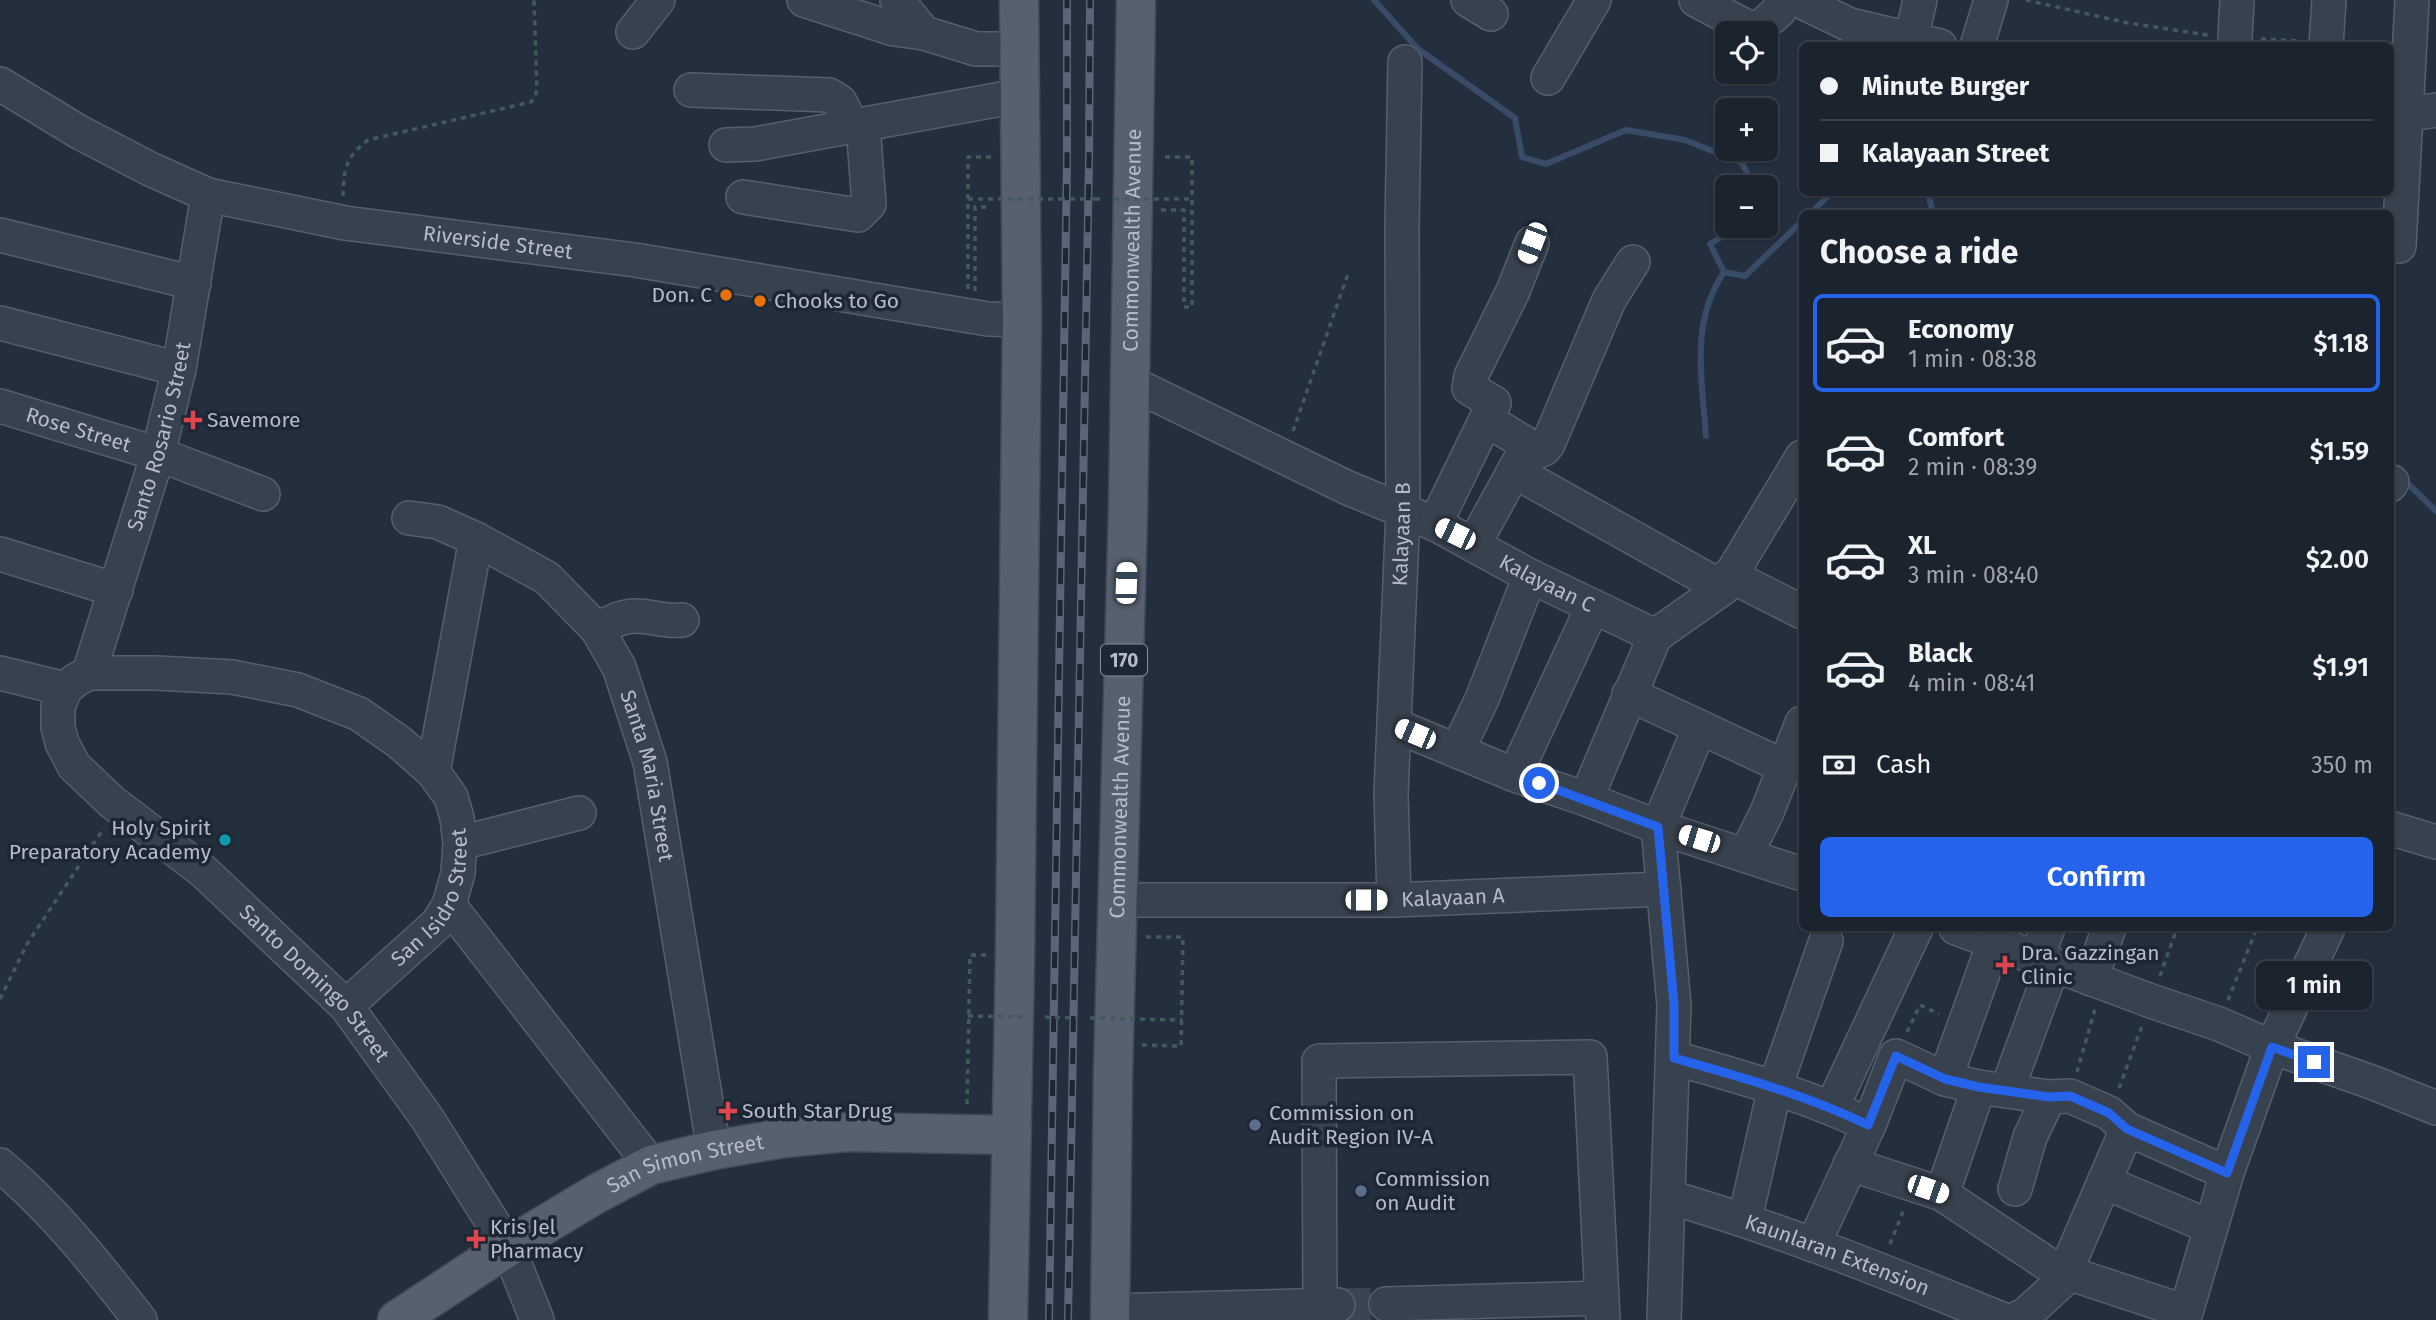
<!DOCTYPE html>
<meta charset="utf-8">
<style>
:root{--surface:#1b232e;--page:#242b36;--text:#f1f3f6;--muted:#a0a4aa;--line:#39404a;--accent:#2563eb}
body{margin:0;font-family:"Fira Sans",sans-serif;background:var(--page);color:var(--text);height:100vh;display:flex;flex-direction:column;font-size:26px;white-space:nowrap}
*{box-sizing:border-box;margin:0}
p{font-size:23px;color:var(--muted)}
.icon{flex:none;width:38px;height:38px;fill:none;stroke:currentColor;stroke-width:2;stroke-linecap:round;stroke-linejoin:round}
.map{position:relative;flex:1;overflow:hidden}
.details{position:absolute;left:1799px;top:210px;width:595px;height:721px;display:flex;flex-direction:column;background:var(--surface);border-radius:10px;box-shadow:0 2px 5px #0004,0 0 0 2px var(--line)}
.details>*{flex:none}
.banner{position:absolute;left:1799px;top:42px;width:595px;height:154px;border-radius:10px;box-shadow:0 2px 5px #0004,0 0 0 2px var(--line);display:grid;align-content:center;height:154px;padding:0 21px;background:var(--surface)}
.buttons{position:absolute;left:1715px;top:21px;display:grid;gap:14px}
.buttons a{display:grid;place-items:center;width:63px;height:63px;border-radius:10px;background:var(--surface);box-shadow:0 2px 5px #0004,0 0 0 2px var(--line);font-size:35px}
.end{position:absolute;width:32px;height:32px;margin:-16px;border:9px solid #2563eb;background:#fff;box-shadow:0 0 0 4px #fff}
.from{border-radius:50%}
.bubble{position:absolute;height:49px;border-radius:10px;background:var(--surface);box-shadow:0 2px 5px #0004,0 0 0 2px var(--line);font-size:23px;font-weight:600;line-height:49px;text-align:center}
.car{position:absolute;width:21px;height:42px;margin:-21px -10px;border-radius:9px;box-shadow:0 0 5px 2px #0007;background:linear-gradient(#fff 24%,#345 0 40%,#fff 0 76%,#345 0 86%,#fff 0)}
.banner b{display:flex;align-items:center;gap:24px;height:66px;font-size:26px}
.banner b+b{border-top:2px solid var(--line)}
.banner i{width:18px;height:18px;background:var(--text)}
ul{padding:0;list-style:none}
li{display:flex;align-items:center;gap:21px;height:98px;margin:0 14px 10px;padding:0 7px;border:4px solid transparent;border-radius:10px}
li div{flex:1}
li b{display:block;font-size:26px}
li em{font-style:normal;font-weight:600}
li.on{border-color:var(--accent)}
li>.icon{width:63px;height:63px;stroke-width:1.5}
h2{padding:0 21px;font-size:32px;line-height:84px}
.pay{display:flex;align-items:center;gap:18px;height:77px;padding:0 21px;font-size:26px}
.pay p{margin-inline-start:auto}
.action{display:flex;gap:14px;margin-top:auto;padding:14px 21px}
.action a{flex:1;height:80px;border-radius:10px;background:var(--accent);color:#fff;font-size:28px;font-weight:600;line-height:80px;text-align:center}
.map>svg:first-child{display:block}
</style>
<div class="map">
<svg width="2436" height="1320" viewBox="0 0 2436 1320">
<rect width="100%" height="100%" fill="#242f3e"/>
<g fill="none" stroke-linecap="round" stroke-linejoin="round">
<path stroke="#394c67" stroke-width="6" d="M 1374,0 L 1418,49 L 1515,118 L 1522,157 L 1546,164 L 1626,130 L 1685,140 L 1742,163 L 1754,187
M 1928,192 L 1933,214
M 1810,214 L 1832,192
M 1739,226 L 1710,244 L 1724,272 L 1745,276 L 1802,221
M 1706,436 C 1702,379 1690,322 1724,272
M 2402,478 L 2436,511"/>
<path stroke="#3a4453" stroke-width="33" stroke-dasharray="33 17" stroke-linecap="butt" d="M 1338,1305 L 1386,1304"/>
<defs>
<g id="minor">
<path d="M 804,0 L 894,29 L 924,33"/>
<path d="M 897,0 L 924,33 L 976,49 L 1019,49"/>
<path d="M 1468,0 L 1491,14"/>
<path d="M 1696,0 L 1745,26 L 1758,29 L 1779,11 L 1781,0"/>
<path d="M 1798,0 L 1850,25 L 1940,46"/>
<path d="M 633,32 L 658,0"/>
<path d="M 2235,38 L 2237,0"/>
<path d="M 1911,39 L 1920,0"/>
<path d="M 1977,46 L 1991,0"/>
<path d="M 2326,46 L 2329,0"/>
<path d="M 1548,78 L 1594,0"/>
<path id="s1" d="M 0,84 L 79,132 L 150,169 L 208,195 L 345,223 L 635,260 L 988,319 L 1022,320"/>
<path d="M 691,90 L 829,95 L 840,102 L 853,127"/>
<path d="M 2390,117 L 2436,110"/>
<path d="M 726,145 L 755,144 L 1018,96"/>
<path d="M 743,197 L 858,215 L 869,204 L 863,125"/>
<path d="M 0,235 L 194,283"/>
<path d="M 2399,246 L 2412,0"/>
<path d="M 0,323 L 179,369"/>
<path id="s2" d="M 1129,382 L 1348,488 L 1435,524 L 1530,576 L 1655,636"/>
<path id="s3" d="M 0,406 L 158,454 L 263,494"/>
<path d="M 1487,420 L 1538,451 L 1544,449 L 1548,444 L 1609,300 L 1633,262"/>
<path d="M 1514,471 L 1723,588"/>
<path d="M 2390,485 L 2392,482"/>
<path id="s4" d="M 409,518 L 438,522 L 476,539 L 547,578 L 597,629 L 619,667 L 650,762 L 714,1150"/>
<path d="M 1435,524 L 1494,403 L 1469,388 L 1471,376 L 1513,291 L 1532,243"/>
<path d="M 1474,544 L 1525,451"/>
<path d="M 0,554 L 116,590"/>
<path d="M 1729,575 L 1802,612"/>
<path d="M 597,629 C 610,623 621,616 636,616 C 652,616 665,622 682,620"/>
<path d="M 1655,636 L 1723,588 L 1802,457"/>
<path d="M 0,673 L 65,689"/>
<path id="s5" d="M 89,673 L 158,454 L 179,369 L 208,195"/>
<path d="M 1629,694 L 1785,767"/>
<path d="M 1394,725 L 1515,775 L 1586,799 L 1658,827 L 1802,874"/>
<path d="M 1457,751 L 1482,699 L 1530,576"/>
<path d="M 433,772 L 476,539"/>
<path d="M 1515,775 L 1593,606"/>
<path d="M 1586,799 L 1655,636"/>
<path d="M 2390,828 L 2436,842"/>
<path d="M 460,843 L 579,813"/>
<path d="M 1746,854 L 1767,812 L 1802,723"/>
<path id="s6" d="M 1117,900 L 1394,900 L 1664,889"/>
<path id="s7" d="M 1394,900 L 1391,794 L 1403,511 L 1402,226 L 1405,62"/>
<path d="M 449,905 L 651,1165"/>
<path d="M 1956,928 L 2151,1001 L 2219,1024 L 2272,1047 L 2374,1083 L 2436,1108"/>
<path d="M 2036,959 L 2048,928"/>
<path d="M 2091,979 L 2109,928"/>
<path id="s8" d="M 346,1006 L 438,923 L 449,905 L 458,873 L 460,843 L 457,818 L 451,797 L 433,772 L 399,742 L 359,714 L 298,690 L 232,677 L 156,673 L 89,673 L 76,680 L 65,689 L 58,707 L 58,727 L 62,743 L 74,766 L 112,802 L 203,871 L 346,1006 L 427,1118 L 508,1247 L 537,1320"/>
<path d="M 1674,1058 C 1741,1077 1806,1095 1869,1125"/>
<path d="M 1945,1079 L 1994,943"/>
<path d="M 2007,1090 L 2053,965"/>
<path d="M 1832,1107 L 1916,928"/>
<path d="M 1850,1164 L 1942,1194 L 2049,1265 L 2065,1272 L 2186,1312 L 2227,1173 L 2272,1047 L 2328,928"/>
<path d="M 0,1165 C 54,1210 97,1265 140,1320"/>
<path d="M 2104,1182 L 2211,1227"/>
<path d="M 2015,1189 L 2030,1137 L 2049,1097"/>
<path d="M 1942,1194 L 1979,1087"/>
<path id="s9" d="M 1669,1197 C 1783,1230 1894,1275 2004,1320"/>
<path d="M 1745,1219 L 1775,1087 L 1826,941"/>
<path d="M 1813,1245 L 1869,1125 L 1896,1056 L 1945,1079 L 1979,1087 L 2049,1097 L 2070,1096 L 2109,1113 L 2127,1129 L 2227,1173"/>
<path d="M 1386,1304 L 1602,1298"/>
<path d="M 1320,1306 L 1319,1061 L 1590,1057 L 1603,1320"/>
<path d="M 1110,1311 L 1338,1305"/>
<path d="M 1664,1320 L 1674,1005 L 1658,827 L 1700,727"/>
<path d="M 2014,1320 L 2025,1315 L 2061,1282 L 2127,1129"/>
</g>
<g id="major">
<path id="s10" d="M 397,1320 L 508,1247 L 596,1194 L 651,1165 L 714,1150 L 784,1138 L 847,1132 L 1012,1135"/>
<path d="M 1008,1320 L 1015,956 L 1022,320 L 1019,0"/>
<path id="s11" d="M 1110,1320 L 1113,1073 L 1128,509 L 1136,0"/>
</g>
</defs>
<use href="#minor" stroke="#565f6c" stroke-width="36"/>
<use href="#major" stroke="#414a57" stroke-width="41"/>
<path stroke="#44595c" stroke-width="3.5" stroke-dasharray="5 5" stroke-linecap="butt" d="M 2026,0 L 2128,23 L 2208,35
M 2261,39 L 2299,41
M 343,196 C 344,168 345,158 368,140 L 531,102 L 535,97 L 537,90 L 534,0
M 1048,199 L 1060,199
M 1095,199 L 1105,199
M 1161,210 L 1184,210 L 1184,307 L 1192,307 L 1192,157 L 1164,157
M 968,289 L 968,157 L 993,157
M 975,291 L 975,207 L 991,207
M 1293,431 L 1349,271
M 2160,976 L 2177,928
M 0,999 L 27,944 L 104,828
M 2228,1000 L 2257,928
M 1907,1032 L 1920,1005 L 1939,1014
M 1142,1045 L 1181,1046 L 1183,937 L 1146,937
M 2077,1072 L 2095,1009
M 2119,1088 L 2142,1026
M 967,1104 L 970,955 L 987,955
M 1890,1244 L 1904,1209"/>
<use href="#minor" stroke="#38414e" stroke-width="33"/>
<use href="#major" stroke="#56606e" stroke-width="38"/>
<defs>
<path id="rail" d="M 1049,1320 L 1067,161 L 1067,0
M 1068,1320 L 1089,161 L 1090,0"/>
</defs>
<use href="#rail" stroke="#5a6575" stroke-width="8"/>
<use href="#rail" stroke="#1d2633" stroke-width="5" stroke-dasharray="16" stroke-linecap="butt"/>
<path stroke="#44595c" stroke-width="3.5" stroke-dasharray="5 5" stroke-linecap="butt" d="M 968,199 L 1044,199
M 1060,199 L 1095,199
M 1114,199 L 1192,199
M 968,1016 L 1029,1017
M 1045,1017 L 1077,1018
M 1090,1018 L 1182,1020"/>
</g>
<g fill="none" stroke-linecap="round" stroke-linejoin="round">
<path stroke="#2563eb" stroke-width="9" d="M 1539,783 L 1658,827 L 1674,1004 L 1674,1058 C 1741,1077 1806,1095 1868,1125 L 1896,1056 L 1945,1079 L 1979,1087 L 2049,1097 L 2070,1096 L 2109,1113 L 2127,1129 L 2227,1173 L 2272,1047 L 2314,1062"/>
</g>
<g fill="#e8710a" stroke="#1d2633" stroke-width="2.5">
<circle cx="726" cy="295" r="7"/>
<circle cx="760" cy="301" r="7"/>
</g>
<g fill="#e0444e" stroke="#1d2633" stroke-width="2.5">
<path d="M189.5 409.5h7v7h7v7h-7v7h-7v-7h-7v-7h7z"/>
<path d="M2001.5 954.5h7v7h7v7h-7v7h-7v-7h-7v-7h7z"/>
<path d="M724.5 1100.5h7v7h7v7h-7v7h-7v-7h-7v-7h7z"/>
<path d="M472.5 1228.5h7v7h7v7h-7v7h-7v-7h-7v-7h7z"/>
</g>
<circle fill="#0f9aa8" stroke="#1d2633" stroke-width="2.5" cx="225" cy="840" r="7"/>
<g fill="#5c6f8a" stroke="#1d2633" stroke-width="2.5">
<circle cx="1255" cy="1125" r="7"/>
<circle cx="1361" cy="1191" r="7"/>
</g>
<g text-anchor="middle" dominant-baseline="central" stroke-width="7" stroke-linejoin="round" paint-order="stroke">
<rect fill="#1d2633" stroke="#878f9c" stroke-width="2" x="1101" y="644.5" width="46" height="31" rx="5"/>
<g font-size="19" font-weight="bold" fill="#b4bcc9">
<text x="1124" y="660">170</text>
</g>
<g font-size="21" fill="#b4bcc9" stroke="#1d2633">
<text stroke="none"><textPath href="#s11" startOffset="1080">Commonwealth Avenue</textPath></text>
<text stroke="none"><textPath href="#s1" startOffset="530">Riverside Street</textPath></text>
<text stroke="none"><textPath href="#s3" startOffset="82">Rose Street</textPath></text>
<text stroke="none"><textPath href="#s5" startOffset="247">Santo Rosario Street</textPath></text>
<text stroke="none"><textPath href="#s7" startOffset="366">Kalayaan B</textPath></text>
<text stroke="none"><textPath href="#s2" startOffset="464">Kalayaan C</textPath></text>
<text stroke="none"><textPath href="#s4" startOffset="380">Santa Maria Street</textPath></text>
<text stroke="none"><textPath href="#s11" startOffset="513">Commonwealth Avenue</textPath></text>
<text stroke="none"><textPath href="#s8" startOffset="144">San Isidro Street</textPath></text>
<text stroke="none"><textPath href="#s6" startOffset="336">Kalayaan A</textPath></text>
<text stroke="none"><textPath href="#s8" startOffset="1092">Santo Domingo Street</textPath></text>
<text stroke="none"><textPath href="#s10" startOffset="331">San Simon Street</textPath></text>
<text stroke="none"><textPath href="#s9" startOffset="178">Kaunlaran Extension</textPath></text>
</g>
<g font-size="21" fill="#b4bcc9" stroke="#1d2633" text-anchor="start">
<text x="712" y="295" text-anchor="end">Don. C</text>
<text x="774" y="301">Chooks to Go</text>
<text x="207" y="420">Savemore</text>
<text x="211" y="828" text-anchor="end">Holy Spirit<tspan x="211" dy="24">Preparatory Academy</tspan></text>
<text x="2021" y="953">Dra. Gazzingan<tspan x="2021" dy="24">Clinic</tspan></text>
<text x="742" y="1111">South Star Drug</text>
<text x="1269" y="1113">Commission on<tspan x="1269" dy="24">Audit Region IV-A</tspan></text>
<text x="1375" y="1179">Commission<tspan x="1375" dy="24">on Audit</tspan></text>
<text x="490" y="1227">Kris Jel<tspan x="490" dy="24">Pharmacy</tspan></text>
</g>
</g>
</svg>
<div class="buttons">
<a><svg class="icon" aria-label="locate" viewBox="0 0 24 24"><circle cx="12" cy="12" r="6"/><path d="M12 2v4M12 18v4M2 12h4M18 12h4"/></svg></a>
<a>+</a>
<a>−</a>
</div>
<i class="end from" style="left:1539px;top:783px"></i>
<i class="end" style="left:2314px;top:1062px"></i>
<div class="bubble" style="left:2256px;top:961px;width:116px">1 min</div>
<i class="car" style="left:1532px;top:243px;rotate:201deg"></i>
<i class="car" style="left:1455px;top:534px;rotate:296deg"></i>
<i class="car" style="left:1126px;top:583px;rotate:2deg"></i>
<i class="car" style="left:1415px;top:734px;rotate:293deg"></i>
<i class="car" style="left:1699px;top:839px;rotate:287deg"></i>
<i class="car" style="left:1366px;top:900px;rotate:90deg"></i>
<i class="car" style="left:1928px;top:1189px;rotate:109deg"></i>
<div class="banner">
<b><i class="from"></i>Minute Burger</b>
<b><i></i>Kalayaan Street</b>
</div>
<section class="details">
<h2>Choose a ride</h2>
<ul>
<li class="on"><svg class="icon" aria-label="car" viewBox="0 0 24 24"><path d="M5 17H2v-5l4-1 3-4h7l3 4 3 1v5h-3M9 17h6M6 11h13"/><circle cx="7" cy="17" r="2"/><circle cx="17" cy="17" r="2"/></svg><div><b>Economy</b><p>1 min · 08:38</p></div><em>$1.18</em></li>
<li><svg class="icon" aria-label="car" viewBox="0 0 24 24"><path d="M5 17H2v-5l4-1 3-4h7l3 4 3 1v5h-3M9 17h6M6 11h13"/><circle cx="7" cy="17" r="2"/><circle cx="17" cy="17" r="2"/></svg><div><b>Comfort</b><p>2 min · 08:39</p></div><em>$1.59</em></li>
<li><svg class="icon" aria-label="car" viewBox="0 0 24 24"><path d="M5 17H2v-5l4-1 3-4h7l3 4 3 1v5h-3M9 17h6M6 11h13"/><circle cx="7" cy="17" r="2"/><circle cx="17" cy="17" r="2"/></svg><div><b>XL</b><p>3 min · 08:40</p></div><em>$2.00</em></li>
<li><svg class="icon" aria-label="car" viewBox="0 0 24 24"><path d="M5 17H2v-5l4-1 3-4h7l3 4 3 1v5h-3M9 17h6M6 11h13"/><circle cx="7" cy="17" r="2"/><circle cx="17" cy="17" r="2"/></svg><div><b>Black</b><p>4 min · 08:41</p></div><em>$1.91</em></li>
</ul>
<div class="pay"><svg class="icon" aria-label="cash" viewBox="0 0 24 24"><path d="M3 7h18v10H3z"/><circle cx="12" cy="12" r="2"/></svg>Cash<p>350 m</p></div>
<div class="action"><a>Confirm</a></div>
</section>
</div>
